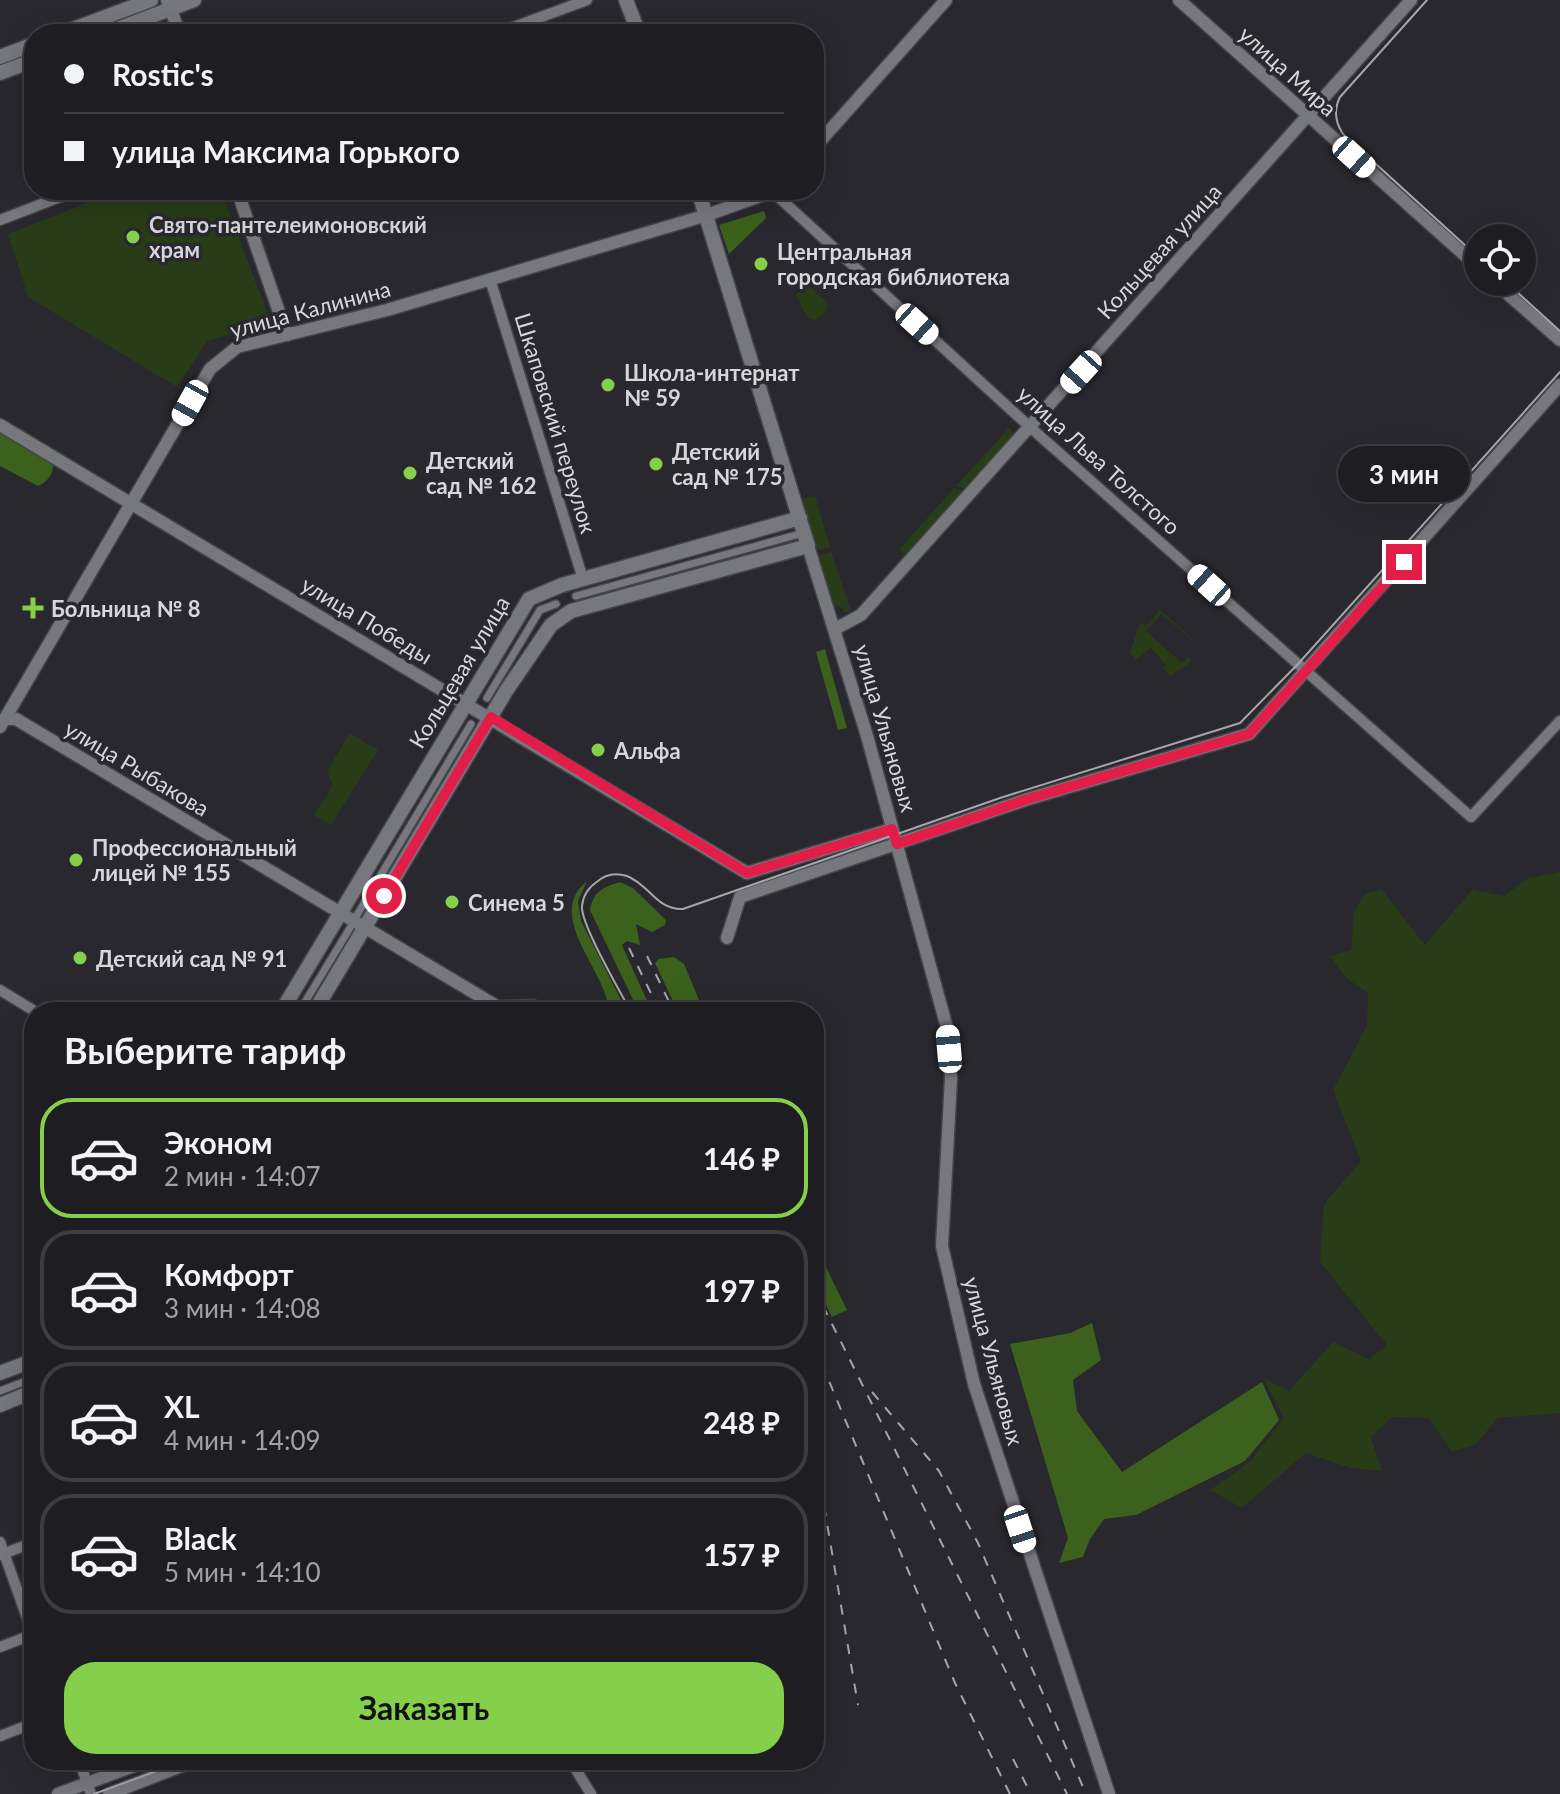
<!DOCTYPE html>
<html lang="ru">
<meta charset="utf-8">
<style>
:root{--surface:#1e1e22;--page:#26272a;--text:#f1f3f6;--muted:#a1a2a5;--line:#3c3c40;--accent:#86cf4b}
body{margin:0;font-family:Lato,sans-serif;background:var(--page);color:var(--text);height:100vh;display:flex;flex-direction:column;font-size:30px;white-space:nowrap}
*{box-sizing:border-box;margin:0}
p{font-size:26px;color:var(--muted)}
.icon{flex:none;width:44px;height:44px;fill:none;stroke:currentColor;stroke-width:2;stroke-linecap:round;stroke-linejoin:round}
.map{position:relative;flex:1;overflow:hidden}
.details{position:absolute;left:24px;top:1002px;width:800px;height:768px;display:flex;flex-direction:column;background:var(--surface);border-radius:32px;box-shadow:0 8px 32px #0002,0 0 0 2px var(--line)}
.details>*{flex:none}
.top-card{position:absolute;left:24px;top:24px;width:800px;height:176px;border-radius:32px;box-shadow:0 8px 32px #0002,0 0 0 2px var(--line);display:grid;align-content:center;height:176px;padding:0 40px;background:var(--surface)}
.buttons{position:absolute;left:1464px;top:224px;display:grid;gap:16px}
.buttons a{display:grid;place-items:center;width:72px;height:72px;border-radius:50%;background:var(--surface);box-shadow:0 8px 32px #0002,0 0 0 2px var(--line);font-size:40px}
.end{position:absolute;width:36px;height:36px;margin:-18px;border:10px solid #e11d48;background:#fff;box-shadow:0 0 0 4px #fff}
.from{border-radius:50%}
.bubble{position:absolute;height:56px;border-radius:28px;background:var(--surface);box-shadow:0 8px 32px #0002,0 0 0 2px var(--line);font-size:26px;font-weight:700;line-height:56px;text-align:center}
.car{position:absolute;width:24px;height:48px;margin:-24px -12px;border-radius:10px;box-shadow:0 0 6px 2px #0007;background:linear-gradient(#fff 24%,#345 0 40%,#fff 0 76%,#345 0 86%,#fff 0)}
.top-card b{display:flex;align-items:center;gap:28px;height:76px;font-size:30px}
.top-card b+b{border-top:2px solid var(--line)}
.top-card i{width:20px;height:20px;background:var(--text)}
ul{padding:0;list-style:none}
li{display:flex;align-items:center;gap:24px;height:120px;margin:0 16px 12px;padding:0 24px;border:4px solid var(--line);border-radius:32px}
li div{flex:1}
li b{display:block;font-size:30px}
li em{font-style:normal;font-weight:700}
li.active{border-color:var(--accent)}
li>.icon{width:72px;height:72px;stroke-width:1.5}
h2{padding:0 40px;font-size:36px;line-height:96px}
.primary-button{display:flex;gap:16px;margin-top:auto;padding:16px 40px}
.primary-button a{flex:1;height:92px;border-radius:32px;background:var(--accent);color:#111;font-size:32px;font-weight:700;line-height:92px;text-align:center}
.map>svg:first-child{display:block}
</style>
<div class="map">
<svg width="1560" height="1794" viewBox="0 0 1560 1794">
<rect width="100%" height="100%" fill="#28282e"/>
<path fill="#273c17" d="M 120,190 L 221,190 L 271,323 L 207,341 L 177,387 L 28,297 L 8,234 Z
M 807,284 L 828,303 L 826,312 L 815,320 L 807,317 L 796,295 Z
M 1009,428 L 1015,434 L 965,489 L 956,486 Z
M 954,488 L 964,491 L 907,556 L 899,550 Z
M 815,496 L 830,547 L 816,551 L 800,500 Z
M 831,552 L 851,610 L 846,612 L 833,603 L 818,556 Z
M 1158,608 L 1205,650 L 1161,614 L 1146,631 L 1182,663 L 1188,657 L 1192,661 L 1206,652 L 1170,676 L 1163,668 L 1166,665 L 1151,648 L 1136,660 L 1130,653 L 1140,622 L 1146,626 L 1158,613 Z
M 350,733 L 378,750 L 331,825 L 314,815 L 333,785 L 327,771 Z
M 1560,872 L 1560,1413 L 1498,1418 L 1475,1445 L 1451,1451 L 1429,1418 L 1392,1417 L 1371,1437 L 1382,1471 L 1351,1468 L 1306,1453 L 1242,1508 L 1210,1490 L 1250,1462 L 1284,1418 L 1263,1378 L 1289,1391 L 1333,1342 L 1369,1359 L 1387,1345 L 1320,1262 L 1324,1204 L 1361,1161 L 1333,1090 L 1367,1026 L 1368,993 L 1346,978 L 1330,956 L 1351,950 L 1354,912 L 1366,893 L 1382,890 L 1425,945 L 1472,890 L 1504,896 L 1528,878 Z"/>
<path fill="#3c611c" d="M 764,211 L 766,218 L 729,254 L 719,225 Z
M 0,428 L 53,461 C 54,473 49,481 38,486 L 0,466 Z
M 825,649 L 847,728 L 838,730 L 816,652 Z
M 587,881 L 578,901 L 581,921 L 627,1012 L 609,1012 C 608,971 543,917 587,881 Z
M 620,882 L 633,888 L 666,920 L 665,925 L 652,932 L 636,924 L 640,945 L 627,941 L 622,945 L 652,1012 L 639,1012 L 590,910 C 593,892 603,887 620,882 Z
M 674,957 L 684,964 L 704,1012 L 678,1012 L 655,963 L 659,959 Z
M 814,1243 L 847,1310 L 832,1317 L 814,1280 Z
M 1092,1323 L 1101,1360 L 1073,1380 L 1077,1411 L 1122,1472 L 1262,1382 L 1279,1420 L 1245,1461 L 1136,1515 L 1104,1519 L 1090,1539 L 1083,1557 L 1059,1563 L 1068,1538 L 1010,1344 L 1070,1333 Z"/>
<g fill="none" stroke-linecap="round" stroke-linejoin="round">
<defs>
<path id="pedestrian" d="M 576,596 L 796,535
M 487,698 L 540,610 L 556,604
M 357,915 L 471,724
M 299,1012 L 350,928
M 0,1391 L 34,1378"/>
<path id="minor" d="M 495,34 L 587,0
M 774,193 L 1031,428 L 1471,817 L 1560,721
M 0,220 L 78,190
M 490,279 L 583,579
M 0,990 L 36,1012
M 0,1542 L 34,1637
M 0,1555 L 34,1542
M 0,1647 L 34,1634
M 0,1736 L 34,1723
M 79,1760 L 91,1794
M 570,1760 L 591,1794"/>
<path id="tertiary" d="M 167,0 L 180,34
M 1179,0 L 1478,267
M 814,148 L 946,0
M 237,190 L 287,335
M 1494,282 L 1560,340
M 0,425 L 747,873 L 892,829
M 808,546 L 867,736 L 947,1028 L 951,1078 L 942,1246 L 974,1384 L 1109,1794
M 835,629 L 861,615 L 1411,0
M 5,719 L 16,719 L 498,1007 L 533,1006 L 545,1012
M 0,727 L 210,369 L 237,347 L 387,310 L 707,215 L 777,190
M 727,938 L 740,897 L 1028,799 L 1249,734 L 1560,385
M 58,1794 L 150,1760
M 109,1794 L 197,1760"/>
<path id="secondary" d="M 626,0 L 639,34
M 60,34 L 151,0
M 104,34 L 194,0
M 0,57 L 34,44
M 0,73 L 34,60
M 281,1012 L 529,599 L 562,585 L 800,518
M 314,1012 L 506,691 L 551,625 L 571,611 L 808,546 L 698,190
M 0,1373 L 34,1360
M 0,1405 L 34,1391"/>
</defs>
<use href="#pedestrian" stroke="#444449" stroke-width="10"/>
<use href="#minor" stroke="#444449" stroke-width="13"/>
<use href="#tertiary" stroke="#444449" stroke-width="15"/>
<use href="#secondary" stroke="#444449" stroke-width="17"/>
<use href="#pedestrian" stroke="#77777e" stroke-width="7"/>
<use href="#minor" stroke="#77777e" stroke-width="10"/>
<use href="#tertiary" stroke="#77777e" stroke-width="12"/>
<use href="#secondary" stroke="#77777e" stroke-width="14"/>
<path stroke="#a5a5aa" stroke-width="2" d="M 1427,0 L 1340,97 C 1334,109 1335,122 1343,134 L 1478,257
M 1506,282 L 1560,331
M 631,1012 C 621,993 580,923 582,906 C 583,895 589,887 598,881 C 606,874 617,873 627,876 C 650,885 656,910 683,909 L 1000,798 L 1240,723 L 1298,664 L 1560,372
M 94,1794 L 187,1760"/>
<path stroke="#a5a5aa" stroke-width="2" stroke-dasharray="10 10" stroke-linecap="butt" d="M 629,948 L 660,1012
M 647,956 L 674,1012
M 814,1288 L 1067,1794
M 814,1345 L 955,1683 L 1010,1794
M 872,1392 L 939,1471 L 978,1543 L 1086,1794
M 814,1447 L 858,1705
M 1013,1759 L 1031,1794"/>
</g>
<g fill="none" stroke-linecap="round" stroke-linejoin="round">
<path stroke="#e11d48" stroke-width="10" d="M 384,896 L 491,717 L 747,873 L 892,829 L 897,844 L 1028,799 L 1249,734 L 1404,562"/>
</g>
<g fill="#86cf4b" stroke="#28282e" stroke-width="3">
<circle cx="133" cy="237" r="8"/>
<circle cx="761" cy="264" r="8"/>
<circle cx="608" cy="385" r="8"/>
<circle cx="656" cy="464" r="8"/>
<circle cx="410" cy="473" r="8"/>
<path d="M29 596h8v8h8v8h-8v8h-8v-8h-8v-8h8z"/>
<circle cx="598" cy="750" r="8"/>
<circle cx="76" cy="860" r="8"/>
<circle cx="452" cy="902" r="8"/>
<circle cx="80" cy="958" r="8"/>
</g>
<g text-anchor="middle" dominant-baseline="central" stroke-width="7" stroke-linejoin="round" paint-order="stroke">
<g font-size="22" fill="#d7d7db" stroke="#28282e">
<text transform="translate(1288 71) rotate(42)">улица Мира</text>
<text transform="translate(1159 251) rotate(-48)">Кольцевая улица</text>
<text transform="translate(310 309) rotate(-15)">улица Калинина</text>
<text transform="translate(556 423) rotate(73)">Шкаповский переулок</text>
<text transform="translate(1099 460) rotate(42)">улица Льва Толстого</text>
<text transform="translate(367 620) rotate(31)">улица Победы</text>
<text transform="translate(459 672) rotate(-59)">Кольцевая улица</text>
<text transform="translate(886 728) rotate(74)">улица Ульяновых</text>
<text transform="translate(137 768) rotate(31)">улица Рыбакова</text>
<text transform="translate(994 1361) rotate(75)">улица Ульяновых</text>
</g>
<g font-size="22" font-weight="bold" fill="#d7d7db" stroke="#28282e" text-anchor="start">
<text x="149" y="224">Свято-пантелеимоновский<tspan x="149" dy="25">храм</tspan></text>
<text x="777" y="251">Центральная<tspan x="777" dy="25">городская библиотека</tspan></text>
<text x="624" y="372">Школа-интернат<tspan x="624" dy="25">№ 59</tspan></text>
<text x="672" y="451">Детский<tspan x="672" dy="25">сад № 175</tspan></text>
<text x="426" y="460">Детский<tspan x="426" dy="25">сад № 162</tspan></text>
<text x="51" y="608">Больница № 8</text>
<text x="614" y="750">Альфа</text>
<text x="92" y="847">Профессиональный<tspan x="92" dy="25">лицей № 155</tspan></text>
<text x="468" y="902">Синема 5</text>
<text x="96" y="958">Детский сад № 91</text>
</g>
</g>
</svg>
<div class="buttons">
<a><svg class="icon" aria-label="locate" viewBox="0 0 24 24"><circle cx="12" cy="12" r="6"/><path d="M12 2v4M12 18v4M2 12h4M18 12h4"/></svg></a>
</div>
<i class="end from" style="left:384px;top:896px"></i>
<i class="end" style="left:1404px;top:562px"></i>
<div class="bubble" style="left:1338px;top:446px;width:132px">3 мин</div>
<i class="car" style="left:1354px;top:157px;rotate:132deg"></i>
<i class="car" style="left:917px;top:324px;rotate:132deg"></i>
<i class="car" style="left:1081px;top:372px;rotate:222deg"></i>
<i class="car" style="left:190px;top:403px;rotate:209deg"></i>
<i class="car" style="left:1209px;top:585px;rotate:312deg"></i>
<i class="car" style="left:949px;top:1049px;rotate:355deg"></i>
<i class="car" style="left:1020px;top:1529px;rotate:162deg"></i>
<div class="top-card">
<b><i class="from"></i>Rostic's</b>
<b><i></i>улица Максима Горького</b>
</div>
<section class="details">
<h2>Выберите тариф</h2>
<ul>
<li class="active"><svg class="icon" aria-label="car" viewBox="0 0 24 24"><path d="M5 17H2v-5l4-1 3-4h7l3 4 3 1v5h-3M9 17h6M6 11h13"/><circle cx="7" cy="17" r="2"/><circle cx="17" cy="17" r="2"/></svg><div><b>Эконом</b><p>2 мин · 14:07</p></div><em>146 ₽</em></li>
<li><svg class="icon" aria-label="car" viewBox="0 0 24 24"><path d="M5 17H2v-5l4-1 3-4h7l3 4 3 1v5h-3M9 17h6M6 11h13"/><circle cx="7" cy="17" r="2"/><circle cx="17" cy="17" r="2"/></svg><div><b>Комфорт</b><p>3 мин · 14:08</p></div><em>197 ₽</em></li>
<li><svg class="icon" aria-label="car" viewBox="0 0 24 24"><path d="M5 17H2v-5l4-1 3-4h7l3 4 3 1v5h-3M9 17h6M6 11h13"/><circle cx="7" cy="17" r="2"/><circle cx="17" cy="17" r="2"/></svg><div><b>XL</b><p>4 мин · 14:09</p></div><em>248 ₽</em></li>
<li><svg class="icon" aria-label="car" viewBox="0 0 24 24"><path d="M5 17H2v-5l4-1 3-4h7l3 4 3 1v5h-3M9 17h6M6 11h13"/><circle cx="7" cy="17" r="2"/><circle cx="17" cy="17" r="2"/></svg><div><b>Black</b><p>5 мин · 14:10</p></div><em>157 ₽</em></li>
</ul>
<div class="primary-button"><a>Заказать</a></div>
</section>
</div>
